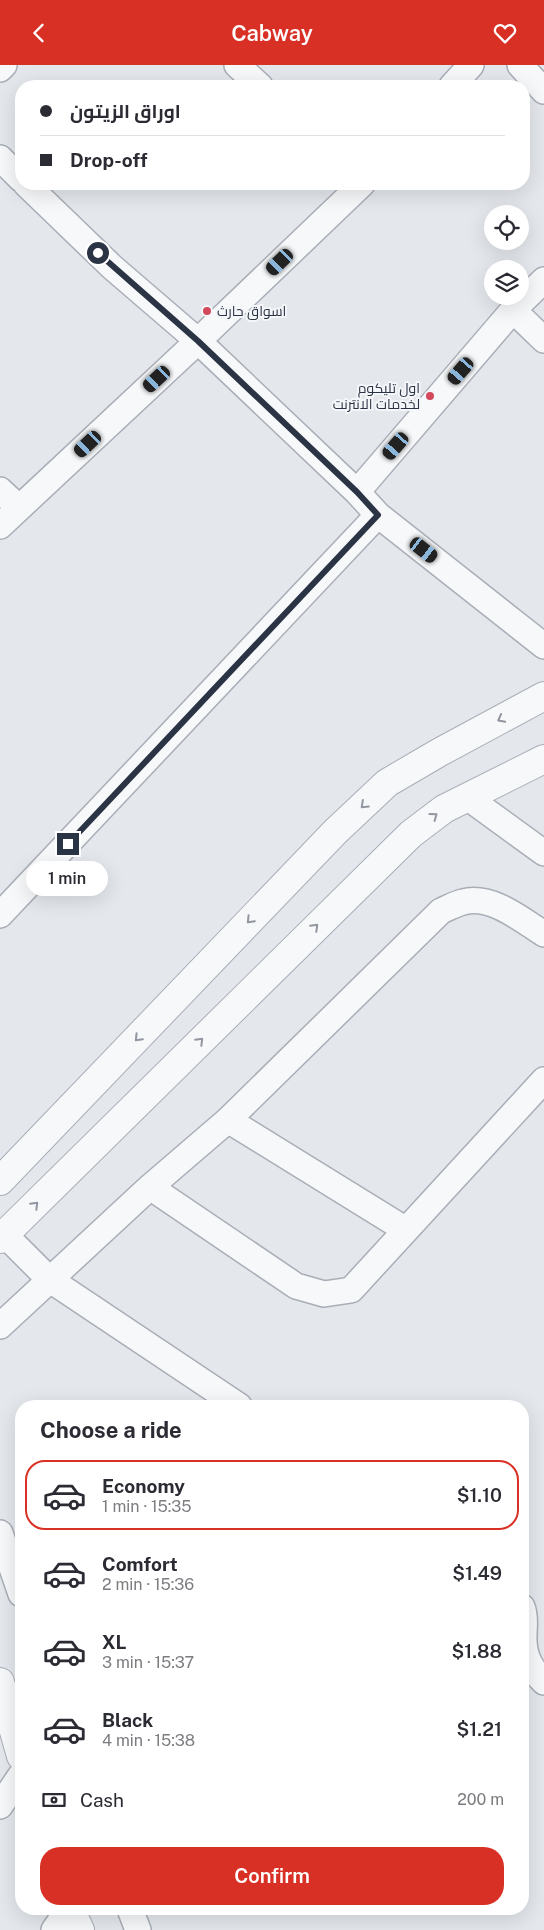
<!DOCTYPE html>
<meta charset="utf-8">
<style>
:root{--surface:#fff;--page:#f7f7f7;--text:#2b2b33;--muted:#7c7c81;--line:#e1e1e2;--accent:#d93025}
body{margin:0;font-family:"Public Sans",Cairo,sans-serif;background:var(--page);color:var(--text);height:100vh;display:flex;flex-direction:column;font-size:19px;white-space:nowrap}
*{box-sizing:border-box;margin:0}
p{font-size:16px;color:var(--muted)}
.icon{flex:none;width:28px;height:28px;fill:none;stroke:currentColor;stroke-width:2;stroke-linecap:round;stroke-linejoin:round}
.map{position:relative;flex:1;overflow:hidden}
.details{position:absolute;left:15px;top:1335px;width:514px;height:515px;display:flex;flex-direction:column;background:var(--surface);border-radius:20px;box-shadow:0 5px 20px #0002}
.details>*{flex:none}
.guide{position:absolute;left:15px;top:15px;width:515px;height:110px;border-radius:20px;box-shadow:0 5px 20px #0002;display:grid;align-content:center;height:110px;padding:0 25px;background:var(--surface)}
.fabs{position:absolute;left:484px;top:140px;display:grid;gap:10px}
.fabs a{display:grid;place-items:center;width:45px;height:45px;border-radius:50%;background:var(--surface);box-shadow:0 5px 20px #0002;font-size:25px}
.end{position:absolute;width:22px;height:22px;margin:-11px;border:6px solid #2b3445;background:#fff;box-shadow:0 0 0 2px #fff}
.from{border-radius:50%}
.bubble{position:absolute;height:35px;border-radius:18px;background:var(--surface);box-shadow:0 5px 20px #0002;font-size:16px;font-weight:600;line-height:35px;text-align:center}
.car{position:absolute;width:15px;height:30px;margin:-15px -8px;border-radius:6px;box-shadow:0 0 4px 1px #0007;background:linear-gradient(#222 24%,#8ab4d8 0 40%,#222 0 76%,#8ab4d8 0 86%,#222 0)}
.guide b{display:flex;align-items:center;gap:18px;height:48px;font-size:19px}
.guide b+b{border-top:1px solid var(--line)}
.guide i{width:12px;height:12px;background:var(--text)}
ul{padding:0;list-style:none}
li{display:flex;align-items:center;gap:15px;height:70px;margin:0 10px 8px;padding:0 15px;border:2px solid transparent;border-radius:20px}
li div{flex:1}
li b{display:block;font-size:19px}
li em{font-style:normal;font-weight:600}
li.current{border-color:var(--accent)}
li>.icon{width:45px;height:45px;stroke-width:1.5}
h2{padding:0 25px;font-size:22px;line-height:60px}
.pay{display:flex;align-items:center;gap:12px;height:55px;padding:0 25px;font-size:19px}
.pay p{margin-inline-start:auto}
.action{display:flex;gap:10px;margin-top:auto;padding:10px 25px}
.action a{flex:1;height:58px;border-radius:20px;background:var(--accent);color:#fff;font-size:20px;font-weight:600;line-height:58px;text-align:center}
header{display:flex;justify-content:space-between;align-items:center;height:65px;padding:0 25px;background:var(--accent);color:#fff;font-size:22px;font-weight:600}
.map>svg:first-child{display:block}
</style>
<header><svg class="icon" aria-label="back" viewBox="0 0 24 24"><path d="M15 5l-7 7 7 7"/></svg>Cabway<svg class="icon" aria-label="heart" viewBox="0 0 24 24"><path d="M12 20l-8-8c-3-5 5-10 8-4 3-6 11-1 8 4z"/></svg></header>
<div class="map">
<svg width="544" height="1865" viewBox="0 0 544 1865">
<rect width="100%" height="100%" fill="#e4e7ec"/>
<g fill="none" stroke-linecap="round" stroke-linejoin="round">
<defs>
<path id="minor" d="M 237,0 L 260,21
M 520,0 L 544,26
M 0,4 L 4,0
M 452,21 L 471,0
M 0,93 L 21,114
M 26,119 L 112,202 L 198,276 L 357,427 L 378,450 L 544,581
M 513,245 L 544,275
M 0,425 L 19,443
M 357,427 L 513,245 L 544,215
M 0,461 L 198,276 L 362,119
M 467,732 L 544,788
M 0,850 L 378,450
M 228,1055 L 406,1165
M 150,1122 L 296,1221 L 324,1229 L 351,1225 L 544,1015
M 5,1170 L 49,1214 L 239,1341
M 0,1261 L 150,1122 L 228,1055 L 441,846 C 448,843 455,839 463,837 C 491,829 522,855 544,869
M 0,1468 L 21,1529
M 522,1542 C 526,1552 524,1560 524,1570 C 523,1590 530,1603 544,1617
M 0,1741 L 21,1710
M 130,1844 L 138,1865
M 54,1865 L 69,1844"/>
<path id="tertiary" d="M 0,1116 L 335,767 L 387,718 L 440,687 L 544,631
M 0,1174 L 411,769 L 444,744 L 544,694
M 0,1617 L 21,1691
M 70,1844 L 80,1865"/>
</defs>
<use href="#minor" stroke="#a9aeb7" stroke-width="28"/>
<use href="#tertiary" stroke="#a9aeb7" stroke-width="30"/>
<use href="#minor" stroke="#f7f8fa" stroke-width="25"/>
<use href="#tertiary" stroke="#f7f8fa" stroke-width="28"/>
</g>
<defs><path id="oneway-chevron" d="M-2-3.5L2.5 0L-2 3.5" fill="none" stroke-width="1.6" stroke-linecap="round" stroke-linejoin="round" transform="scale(1.25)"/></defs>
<g stroke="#9196a0">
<use href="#oneway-chevron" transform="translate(501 654) rotate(152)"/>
<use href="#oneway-chevron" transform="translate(364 740) rotate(137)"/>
<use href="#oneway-chevron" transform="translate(434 751) rotate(-36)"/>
<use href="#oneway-chevron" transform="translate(250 855) rotate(134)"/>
<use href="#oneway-chevron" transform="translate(315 862) rotate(-45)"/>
<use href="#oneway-chevron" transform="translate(138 973) rotate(134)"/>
<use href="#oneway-chevron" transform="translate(200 976) rotate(-45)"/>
<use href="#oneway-chevron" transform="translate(35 1140) rotate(-45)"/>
</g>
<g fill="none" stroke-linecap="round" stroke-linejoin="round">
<path stroke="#2b3445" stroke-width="6" d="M 68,779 L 378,450 L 357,427 L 198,276 L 98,188"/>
</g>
<g fill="#d1495b" stroke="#f4f6f9" stroke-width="2">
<circle cx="207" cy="246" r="5"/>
<circle cx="430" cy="331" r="5"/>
</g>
<g text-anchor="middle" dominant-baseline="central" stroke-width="4" stroke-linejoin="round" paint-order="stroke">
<g font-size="14" fill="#2b3445" stroke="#f4f6f9" text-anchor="start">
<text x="217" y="246">اسواق حارث</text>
<text x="420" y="323" text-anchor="end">اول تليكوم<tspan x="420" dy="16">لخدمات الانترنت</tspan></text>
</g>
</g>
</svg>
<div class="fabs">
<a><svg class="icon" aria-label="locate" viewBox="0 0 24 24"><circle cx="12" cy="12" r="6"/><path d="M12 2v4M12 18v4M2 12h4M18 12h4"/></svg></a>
<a><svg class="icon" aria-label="layers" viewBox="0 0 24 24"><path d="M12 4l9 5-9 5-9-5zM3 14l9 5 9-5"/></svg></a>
</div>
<i class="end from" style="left:98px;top:188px"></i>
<i class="end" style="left:68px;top:779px"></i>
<div class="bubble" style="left:26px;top:796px;width:82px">1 min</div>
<i class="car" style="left:280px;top:197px;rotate:226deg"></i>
<i class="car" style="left:461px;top:306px;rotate:221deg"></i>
<i class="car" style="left:157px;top:314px;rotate:227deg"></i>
<i class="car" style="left:88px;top:379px;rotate:227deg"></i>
<i class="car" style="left:396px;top:381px;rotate:221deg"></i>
<i class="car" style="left:424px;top:485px;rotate:128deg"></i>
<div class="guide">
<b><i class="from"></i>اوراق الزيتون</b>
<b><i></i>Drop-off</b>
</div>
<section class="details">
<h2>Choose a ride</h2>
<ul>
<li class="current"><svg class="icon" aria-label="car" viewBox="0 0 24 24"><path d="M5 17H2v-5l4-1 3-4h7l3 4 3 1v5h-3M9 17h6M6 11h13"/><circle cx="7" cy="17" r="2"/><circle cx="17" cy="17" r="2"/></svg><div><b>Economy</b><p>1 min · 15:35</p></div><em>$1.10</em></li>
<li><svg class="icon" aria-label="car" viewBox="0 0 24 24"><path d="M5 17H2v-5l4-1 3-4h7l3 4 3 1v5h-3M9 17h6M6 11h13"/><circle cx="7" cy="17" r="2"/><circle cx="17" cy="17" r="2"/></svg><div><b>Comfort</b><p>2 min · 15:36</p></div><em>$1.49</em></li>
<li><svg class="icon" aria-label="car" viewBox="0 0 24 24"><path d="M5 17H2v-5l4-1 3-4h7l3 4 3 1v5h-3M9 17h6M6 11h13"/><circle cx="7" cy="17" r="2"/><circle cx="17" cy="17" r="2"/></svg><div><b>XL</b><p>3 min · 15:37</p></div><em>$1.88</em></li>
<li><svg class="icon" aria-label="car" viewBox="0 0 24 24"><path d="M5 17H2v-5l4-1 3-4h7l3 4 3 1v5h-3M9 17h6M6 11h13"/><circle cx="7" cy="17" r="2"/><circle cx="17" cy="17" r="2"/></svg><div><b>Black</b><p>4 min · 15:38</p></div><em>$1.21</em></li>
</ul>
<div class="pay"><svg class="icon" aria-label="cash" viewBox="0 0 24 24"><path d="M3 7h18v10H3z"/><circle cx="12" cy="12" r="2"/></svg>Cash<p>200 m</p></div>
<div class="action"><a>Confirm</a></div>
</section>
</div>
